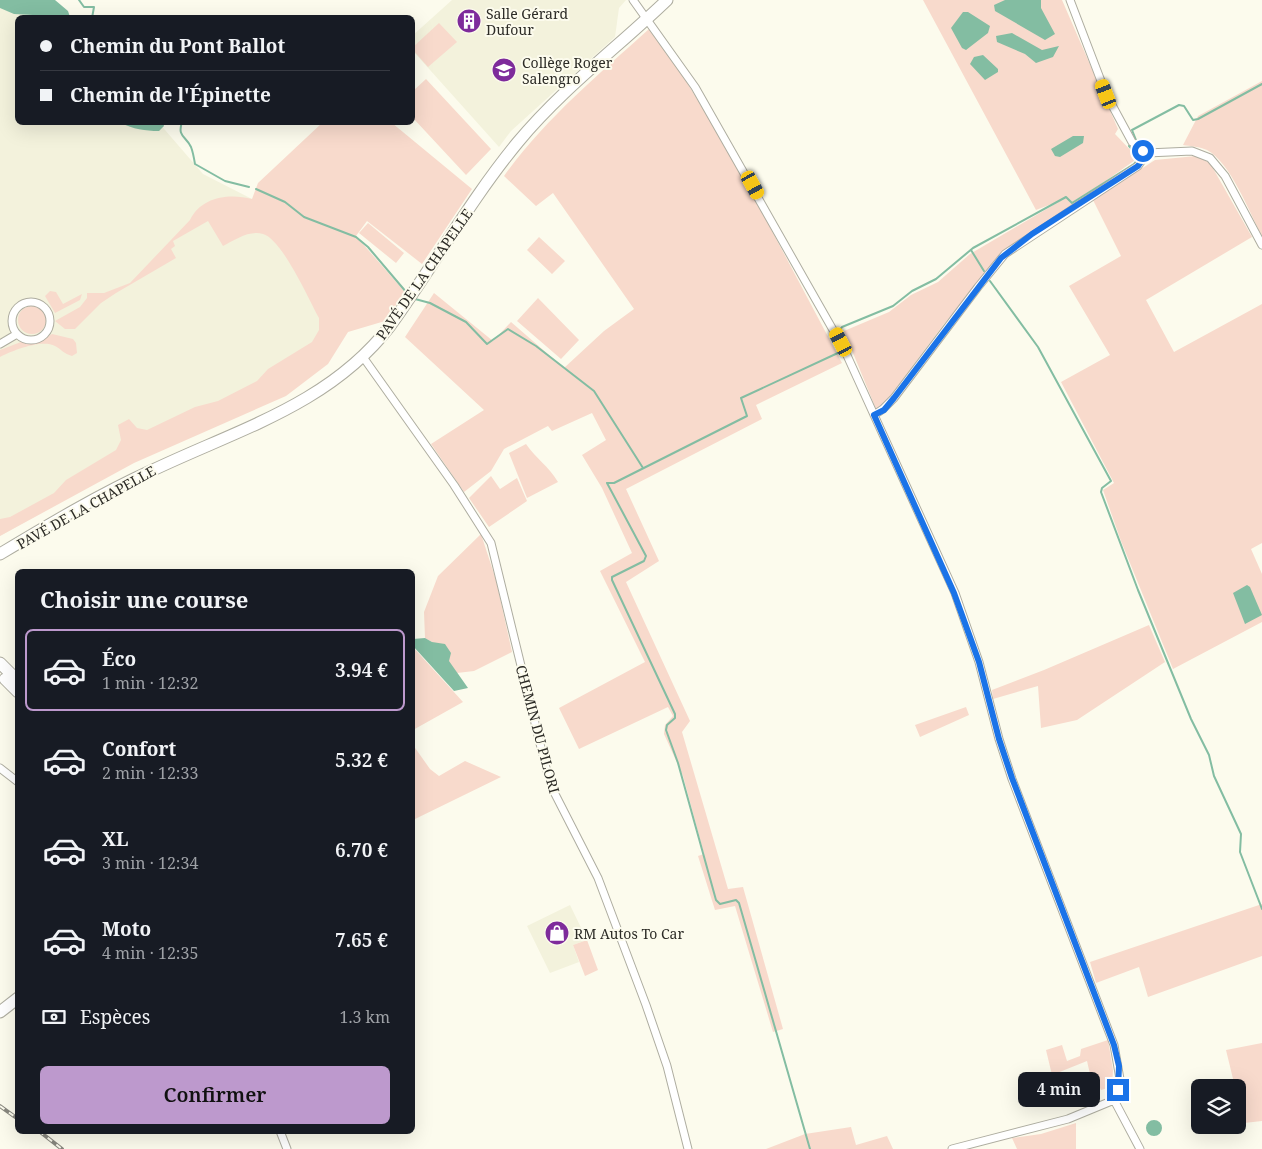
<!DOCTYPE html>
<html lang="fr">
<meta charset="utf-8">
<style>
:root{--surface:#171b24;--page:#242831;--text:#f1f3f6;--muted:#9ea1a6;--line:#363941;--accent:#bd99cd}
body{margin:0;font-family:"Noto Serif",serif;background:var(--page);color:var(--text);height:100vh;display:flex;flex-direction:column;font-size:19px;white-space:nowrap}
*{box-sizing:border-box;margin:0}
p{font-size:16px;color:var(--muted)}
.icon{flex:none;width:28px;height:28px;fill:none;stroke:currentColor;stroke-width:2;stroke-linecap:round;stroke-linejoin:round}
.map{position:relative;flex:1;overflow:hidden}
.panel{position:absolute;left:15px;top:569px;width:400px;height:565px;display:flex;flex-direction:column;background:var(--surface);border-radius:8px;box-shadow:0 5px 20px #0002}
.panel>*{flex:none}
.hud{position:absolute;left:15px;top:15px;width:400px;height:110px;border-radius:8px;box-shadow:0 5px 20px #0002;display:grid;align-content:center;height:110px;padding:0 25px;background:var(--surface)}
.fabs{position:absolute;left:1191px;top:1079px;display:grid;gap:10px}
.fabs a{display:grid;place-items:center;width:55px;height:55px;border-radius:8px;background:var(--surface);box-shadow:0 5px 20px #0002;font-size:25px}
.end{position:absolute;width:22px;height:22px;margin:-11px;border:6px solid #1a73e8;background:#fff;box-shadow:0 0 0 2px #fff}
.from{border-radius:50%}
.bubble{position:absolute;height:35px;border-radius:8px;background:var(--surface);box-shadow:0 5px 20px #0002;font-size:16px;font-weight:600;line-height:35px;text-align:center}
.car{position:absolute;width:15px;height:30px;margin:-15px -8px;border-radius:6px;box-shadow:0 0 4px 1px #0007;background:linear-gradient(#f5c518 24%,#345 0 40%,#f5c518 0 76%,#345 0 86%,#f5c518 0)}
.hud b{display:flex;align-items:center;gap:18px;height:48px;font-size:19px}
.hud b+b{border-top:1px solid var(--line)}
.hud i{width:12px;height:12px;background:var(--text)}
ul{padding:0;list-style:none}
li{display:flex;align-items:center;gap:15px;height:82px;margin:0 10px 8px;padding:0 15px;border:2px solid transparent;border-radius:8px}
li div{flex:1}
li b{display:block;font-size:19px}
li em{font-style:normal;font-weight:600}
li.on{border-color:var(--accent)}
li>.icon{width:45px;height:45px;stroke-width:1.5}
h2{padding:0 25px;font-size:22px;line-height:60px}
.pay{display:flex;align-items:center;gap:12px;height:55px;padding:0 25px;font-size:19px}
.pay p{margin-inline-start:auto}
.primary-button{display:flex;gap:10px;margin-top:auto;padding:10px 25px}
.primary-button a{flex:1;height:58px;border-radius:8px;background:var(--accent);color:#111;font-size:20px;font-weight:600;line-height:58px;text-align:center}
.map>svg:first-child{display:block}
</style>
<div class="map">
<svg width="1262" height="1149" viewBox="0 0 1262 1149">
<rect width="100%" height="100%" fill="#fcfbed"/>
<path fill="#f3f2dc" d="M 0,0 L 69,17 L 18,18 L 18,122 L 159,123 L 203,174 L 252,199 L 348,332 L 128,464 L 0,536 Z
M 452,0 L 626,0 L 619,8 L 615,37 L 511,131 L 499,147 L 413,51 L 412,36 Z
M 570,905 L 587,940 L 573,945 L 579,962 L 550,973 L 527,926 Z"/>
<path fill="#f8dacc" d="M 923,0 L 1062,0 L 1118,129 L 1115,134 L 1138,158 L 1001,255 L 944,324 L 884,404 L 876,409 L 844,331 L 889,312 L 911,295 L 938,282 L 970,254 L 1062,200 L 1036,210 Z
M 439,23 L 457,42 L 428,67 L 413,50 L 413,47 Z
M 649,29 L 686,81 L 737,165 L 842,363 L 756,405 L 762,419 L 626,489 L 659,561 L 626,582 L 690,721 L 682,732 L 728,889 L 743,887 L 783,1029 L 773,1032 L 735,906 L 715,910 L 698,856 L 704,854 L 683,776 L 664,734 L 665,725 L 673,716 L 668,707 L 579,749 L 559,708 L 645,662 L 600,571 L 632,553 L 602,488 L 582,455 L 606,440 L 592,413 L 552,431 L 548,426 L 504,449 L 491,471 L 464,492 L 431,444 L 484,410 L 405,337 L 434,293 L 493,341 L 511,322 L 564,368 L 604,331 L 634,309 L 553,193 L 536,206 L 504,176 C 545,119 597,76 649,29 Z
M 426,79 L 491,149 L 466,175 L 413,118 L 413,91 Z
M 1262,81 L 1262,236 C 1249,212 1231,163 1207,150 C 1200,147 1190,146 1183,145 L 1198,116 Z
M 322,123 L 392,123 L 472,189 L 422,264 L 367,221 L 356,236 L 405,292 L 385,321 L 348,332 L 328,364 L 286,396 L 134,463 L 0,536 L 0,519 L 10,517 L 54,493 L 66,480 L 116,450 L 121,440 L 118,425 L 129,419 L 137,428 L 147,430 L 195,407 L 218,401 L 257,381 L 268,369 L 312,342 L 319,330 L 319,318 C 309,300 282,239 263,234 C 249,230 235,240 223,246 L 208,221 L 173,241 L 175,246 L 171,249 L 176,258 L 116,293 L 101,303 L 75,329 L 65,329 L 55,321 L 80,307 L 87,298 L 87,293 L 104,293 L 130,283 L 190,220 C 201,197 229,193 252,199 L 258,183 Z
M 1196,156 L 1210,163 L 1252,237 L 1146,300 L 1174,352 L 1262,304 L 1262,543 L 1251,549 L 1262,574 L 1262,622 L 1173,669 L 1121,541 L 1103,490 L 1114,483 L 1061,382 L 1110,355 L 1069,286 L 1121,256 L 1093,200 L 1155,160 Z
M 368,223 L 404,253 L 396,263 L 359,233 Z
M 539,237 L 565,261 L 552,274 L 527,250 Z
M 50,291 L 56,292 L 63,304 L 82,294 L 80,300 L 55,313 L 45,296 Z
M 538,298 L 579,340 L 561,359 L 517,321 Z
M18 320a14 14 0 1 1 28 0a14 14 0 1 1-28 0Z
M 52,334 L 73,339 L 76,343 L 77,353 L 72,356 C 64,354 61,349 55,346 C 41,339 12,351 0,357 L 0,350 L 21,342 L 37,343 Z
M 526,444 C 537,460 548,465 558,482 L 527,498 L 509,453 Z
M 491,476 L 500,489 L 517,478 L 527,501 L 489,527 L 469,498 Z
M 481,534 L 496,580 L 512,652 L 474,671 L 457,673 L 432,642 L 425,638 L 424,612 L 438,576 Z
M 1149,625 L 1165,662 L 1077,720 L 1041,728 L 1038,686 L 993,699 L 992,690 L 1044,670 Z
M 412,646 L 463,702 L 413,730 L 412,730 Z
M 966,707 L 969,715 L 920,737 L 915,725 Z
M 413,745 L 430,769 L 439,776 L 465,761 L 501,777 L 413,820 Z
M 1262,904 L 1262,956 L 1148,997 L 1139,967 L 1096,983 L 1090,962 Z
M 587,940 L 598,970 L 585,976 L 573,945 Z
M 1108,1040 L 1113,1070 L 1112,1087 L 1101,1090 L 1100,1088 L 1085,1087 L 1082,1077 L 1090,1074 L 1087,1061 L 1052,1075 L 1046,1050 L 1062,1045 L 1067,1061 L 1080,1056 L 1081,1049 Z
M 1262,1043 L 1262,1121 L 1244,1123 L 1238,1088 L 1235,1087 L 1226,1050 Z
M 1076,1123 L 1076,1149 L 1017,1149 L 1012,1138 L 1041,1134 Z
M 851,1127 L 856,1145 L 887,1136 L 893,1149 L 766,1149 L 805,1134 Z"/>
<path fill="#83bda2" d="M 0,0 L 55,0 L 68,11 L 70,17 L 14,14 L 0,8 Z
M 1005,0 L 1041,0 L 1041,8 L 1055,34 L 1045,40 L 995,11 L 994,5 Z
M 963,12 L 968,12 L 990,26 L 988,33 L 966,50 L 962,48 L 951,28 Z
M 1012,33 L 1042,50 L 1059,46 L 1053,57 L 1036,63 L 1025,54 L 997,42 L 996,36 Z
M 983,55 L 998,69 L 998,72 L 985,80 L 970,64 L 974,57 Z
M 121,123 L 163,123 L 164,126 L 159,131 C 145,131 133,129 121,123 Z
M 1073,136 L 1084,136 L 1083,143 L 1060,157 L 1055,156 L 1051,149 Z
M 1247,585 L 1250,587 L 1262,615 L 1245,624 L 1233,593 Z
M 425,638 L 432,642 L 445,644 L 451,653 L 449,661 L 468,688 L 454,691 L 413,646 L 413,639 Z
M1146 1128a8 8 0 1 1 16 0a8 8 0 1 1-16 0Z"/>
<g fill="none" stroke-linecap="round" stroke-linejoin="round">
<path stroke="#83bda2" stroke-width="2" d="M 79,0 L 84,7 L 94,7 L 92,18
M 182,122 C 177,137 186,136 191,147 C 193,152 194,158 195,164 L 225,181 L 249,187
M 1136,140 L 1132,130 L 1179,105 L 1184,106 L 1193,120 L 1198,119 L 1262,84
M 256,189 L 285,202 L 304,217 L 356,237 L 368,247 L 407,293
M 971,250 L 984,271
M 990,281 L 1038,347 L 1111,481 L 1102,488 L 1101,492 L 1138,590 L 1191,719 L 1209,755 L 1214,776 L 1241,834 L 1240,852 L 1262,909
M 415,299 L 430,303 L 466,322 L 487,344 L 508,329 L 536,346 L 594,391 L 643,468
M 847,348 L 840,330 L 842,327 L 893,306 L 912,291 L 936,279 L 973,248 L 1066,197 L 1072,203 L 1134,164 L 1138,159 L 1137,155 L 1129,146 L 1131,145
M 810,1149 L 739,903 L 736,900 L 720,904 L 716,900 L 678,763 L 666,730 L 667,725 L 675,718 L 675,714 L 612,580 L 612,577 L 644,561 L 646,556 L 607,483 L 614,483 L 747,416 L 741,398 L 840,352"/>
<defs>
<path id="street" d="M 633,0 L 695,87 L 845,351 L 955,593 L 979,662 L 999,739 L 1012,779 L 1114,1045 L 1120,1079 L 1114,1100 L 1140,1149
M 1070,0 L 1106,94 L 1132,142 L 1147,153 L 1192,151 L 1210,158 L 1225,176 L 1262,245
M12 321a19 19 0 1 1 38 0a19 19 0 1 1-38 0Z
M 0,344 L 17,334
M 363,357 L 454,485 L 491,543 L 546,768 L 555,794 L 598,878 L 646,1005 L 667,1066 L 688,1149
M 874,415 L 883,409 L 894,398 L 978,287 L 1005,254 L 1138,166 L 1147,153
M 0,768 L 18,782
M 280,1131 L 287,1149
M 952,1149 L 1068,1119 L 1114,1100"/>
<path id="primary" d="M 0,554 C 50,524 100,494 153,470 C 239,429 330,404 390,326 C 434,265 471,199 518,142 C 562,89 618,47 667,0
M 0,663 L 18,681
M 5,679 L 18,692
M 0,1012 L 18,998"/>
</defs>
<use href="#street" stroke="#aeada0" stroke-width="9"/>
<use href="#primary" stroke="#aeada0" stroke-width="13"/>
<use href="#street" stroke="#fff" stroke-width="7"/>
<use href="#primary" stroke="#fff" stroke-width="11"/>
<defs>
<path id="rail" d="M 0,1106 L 18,1119
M 39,1131 L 62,1149"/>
</defs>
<use href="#rail" stroke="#88877e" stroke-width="4"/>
<use href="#rail" stroke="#fcfbed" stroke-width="2" stroke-dasharray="5.5" stroke-linecap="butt"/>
</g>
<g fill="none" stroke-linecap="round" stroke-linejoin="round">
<path stroke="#1a73e8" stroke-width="6" d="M 1118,1090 L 1119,1066 L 1114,1045 L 1012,778 L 999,739 L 979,662 L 954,593 L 874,415 L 884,410 L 894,398 L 1001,258 L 1032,234 L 1138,166 L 1147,153 L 1143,151"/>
</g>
<defs>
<symbol id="building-disc" viewBox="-11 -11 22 22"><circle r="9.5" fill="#7e2b9b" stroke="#fcfbed"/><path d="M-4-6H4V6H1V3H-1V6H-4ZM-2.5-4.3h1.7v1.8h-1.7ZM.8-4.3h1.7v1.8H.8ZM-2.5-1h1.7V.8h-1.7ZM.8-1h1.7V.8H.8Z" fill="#fff"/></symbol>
<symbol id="school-disc" viewBox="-11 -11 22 22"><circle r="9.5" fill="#7e2b9b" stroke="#fcfbed"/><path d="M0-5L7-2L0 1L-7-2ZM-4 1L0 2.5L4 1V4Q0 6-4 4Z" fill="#fff"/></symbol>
<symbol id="shop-disc" viewBox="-11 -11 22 22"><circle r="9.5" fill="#7e2b9b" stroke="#fcfbed"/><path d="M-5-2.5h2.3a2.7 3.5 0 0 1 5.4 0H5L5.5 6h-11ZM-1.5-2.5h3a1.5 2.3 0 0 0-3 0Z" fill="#fff"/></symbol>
</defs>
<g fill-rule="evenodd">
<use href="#building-disc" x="455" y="7" width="28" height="28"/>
<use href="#school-disc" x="490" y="56" width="28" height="28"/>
<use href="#shop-disc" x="543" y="919" width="28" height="28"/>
</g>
<g text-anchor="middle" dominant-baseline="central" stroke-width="4" stroke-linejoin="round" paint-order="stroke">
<g font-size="14" fill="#2c2b26" stroke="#fcfbed" text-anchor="start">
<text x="486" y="13">Salle Gérard<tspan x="486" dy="16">Dufour</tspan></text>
<text x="522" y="62">Collège Roger<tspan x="522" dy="16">Salengro</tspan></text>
<text x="574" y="933">RM Autos To Car</text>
</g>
<g font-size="14" fill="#2c2b26" stroke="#fcfbed">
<text transform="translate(424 274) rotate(-55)">PAVÉ DE LA CHAPELLE</text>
<text transform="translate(86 507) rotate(-29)">PAVÉ DE LA CHAPELLE</text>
<text transform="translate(538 729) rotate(75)">CHEMIN DU PILORI</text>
</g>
</g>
</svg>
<div class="fabs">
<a><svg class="icon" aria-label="layers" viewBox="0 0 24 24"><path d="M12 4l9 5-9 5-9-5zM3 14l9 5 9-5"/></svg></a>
</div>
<i class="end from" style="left:1143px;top:151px"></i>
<i class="end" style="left:1118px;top:1090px"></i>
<div class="bubble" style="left:1018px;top:1072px;width:82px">4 min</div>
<i class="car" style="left:1106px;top:94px;rotate:339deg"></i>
<i class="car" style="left:753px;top:185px;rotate:151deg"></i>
<i class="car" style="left:841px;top:342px;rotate:332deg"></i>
<div class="hud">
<b><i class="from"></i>Chemin du Pont Ballot</b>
<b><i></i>Chemin de l'Épinette</b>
</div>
<section class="panel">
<h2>Choisir une course</h2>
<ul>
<li class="on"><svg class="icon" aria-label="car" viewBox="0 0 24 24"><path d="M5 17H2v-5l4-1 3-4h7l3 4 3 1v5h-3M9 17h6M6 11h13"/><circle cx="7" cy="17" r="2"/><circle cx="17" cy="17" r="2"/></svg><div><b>Éco</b><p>1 min · 12:32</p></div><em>3.94 €</em></li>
<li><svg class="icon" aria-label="car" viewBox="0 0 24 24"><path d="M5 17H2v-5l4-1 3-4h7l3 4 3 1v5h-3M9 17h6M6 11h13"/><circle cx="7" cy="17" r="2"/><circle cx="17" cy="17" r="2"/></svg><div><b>Confort</b><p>2 min · 12:33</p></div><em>5.32 €</em></li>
<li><svg class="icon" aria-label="car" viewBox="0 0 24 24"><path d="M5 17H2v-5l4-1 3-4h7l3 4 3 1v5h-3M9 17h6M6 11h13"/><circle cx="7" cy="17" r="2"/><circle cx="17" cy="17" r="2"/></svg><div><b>XL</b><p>3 min · 12:34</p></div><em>6.70 €</em></li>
<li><svg class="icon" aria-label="car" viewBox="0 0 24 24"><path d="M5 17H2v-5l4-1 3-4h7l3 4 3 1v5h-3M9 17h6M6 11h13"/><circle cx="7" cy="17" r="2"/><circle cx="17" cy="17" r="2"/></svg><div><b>Moto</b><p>4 min · 12:35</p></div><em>7.65 €</em></li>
</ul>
<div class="pay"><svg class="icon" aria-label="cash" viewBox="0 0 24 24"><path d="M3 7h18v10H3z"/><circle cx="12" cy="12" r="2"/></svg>Espèces<p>1.3 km</p></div>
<div class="primary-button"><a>Confirmer</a></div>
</section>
</div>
